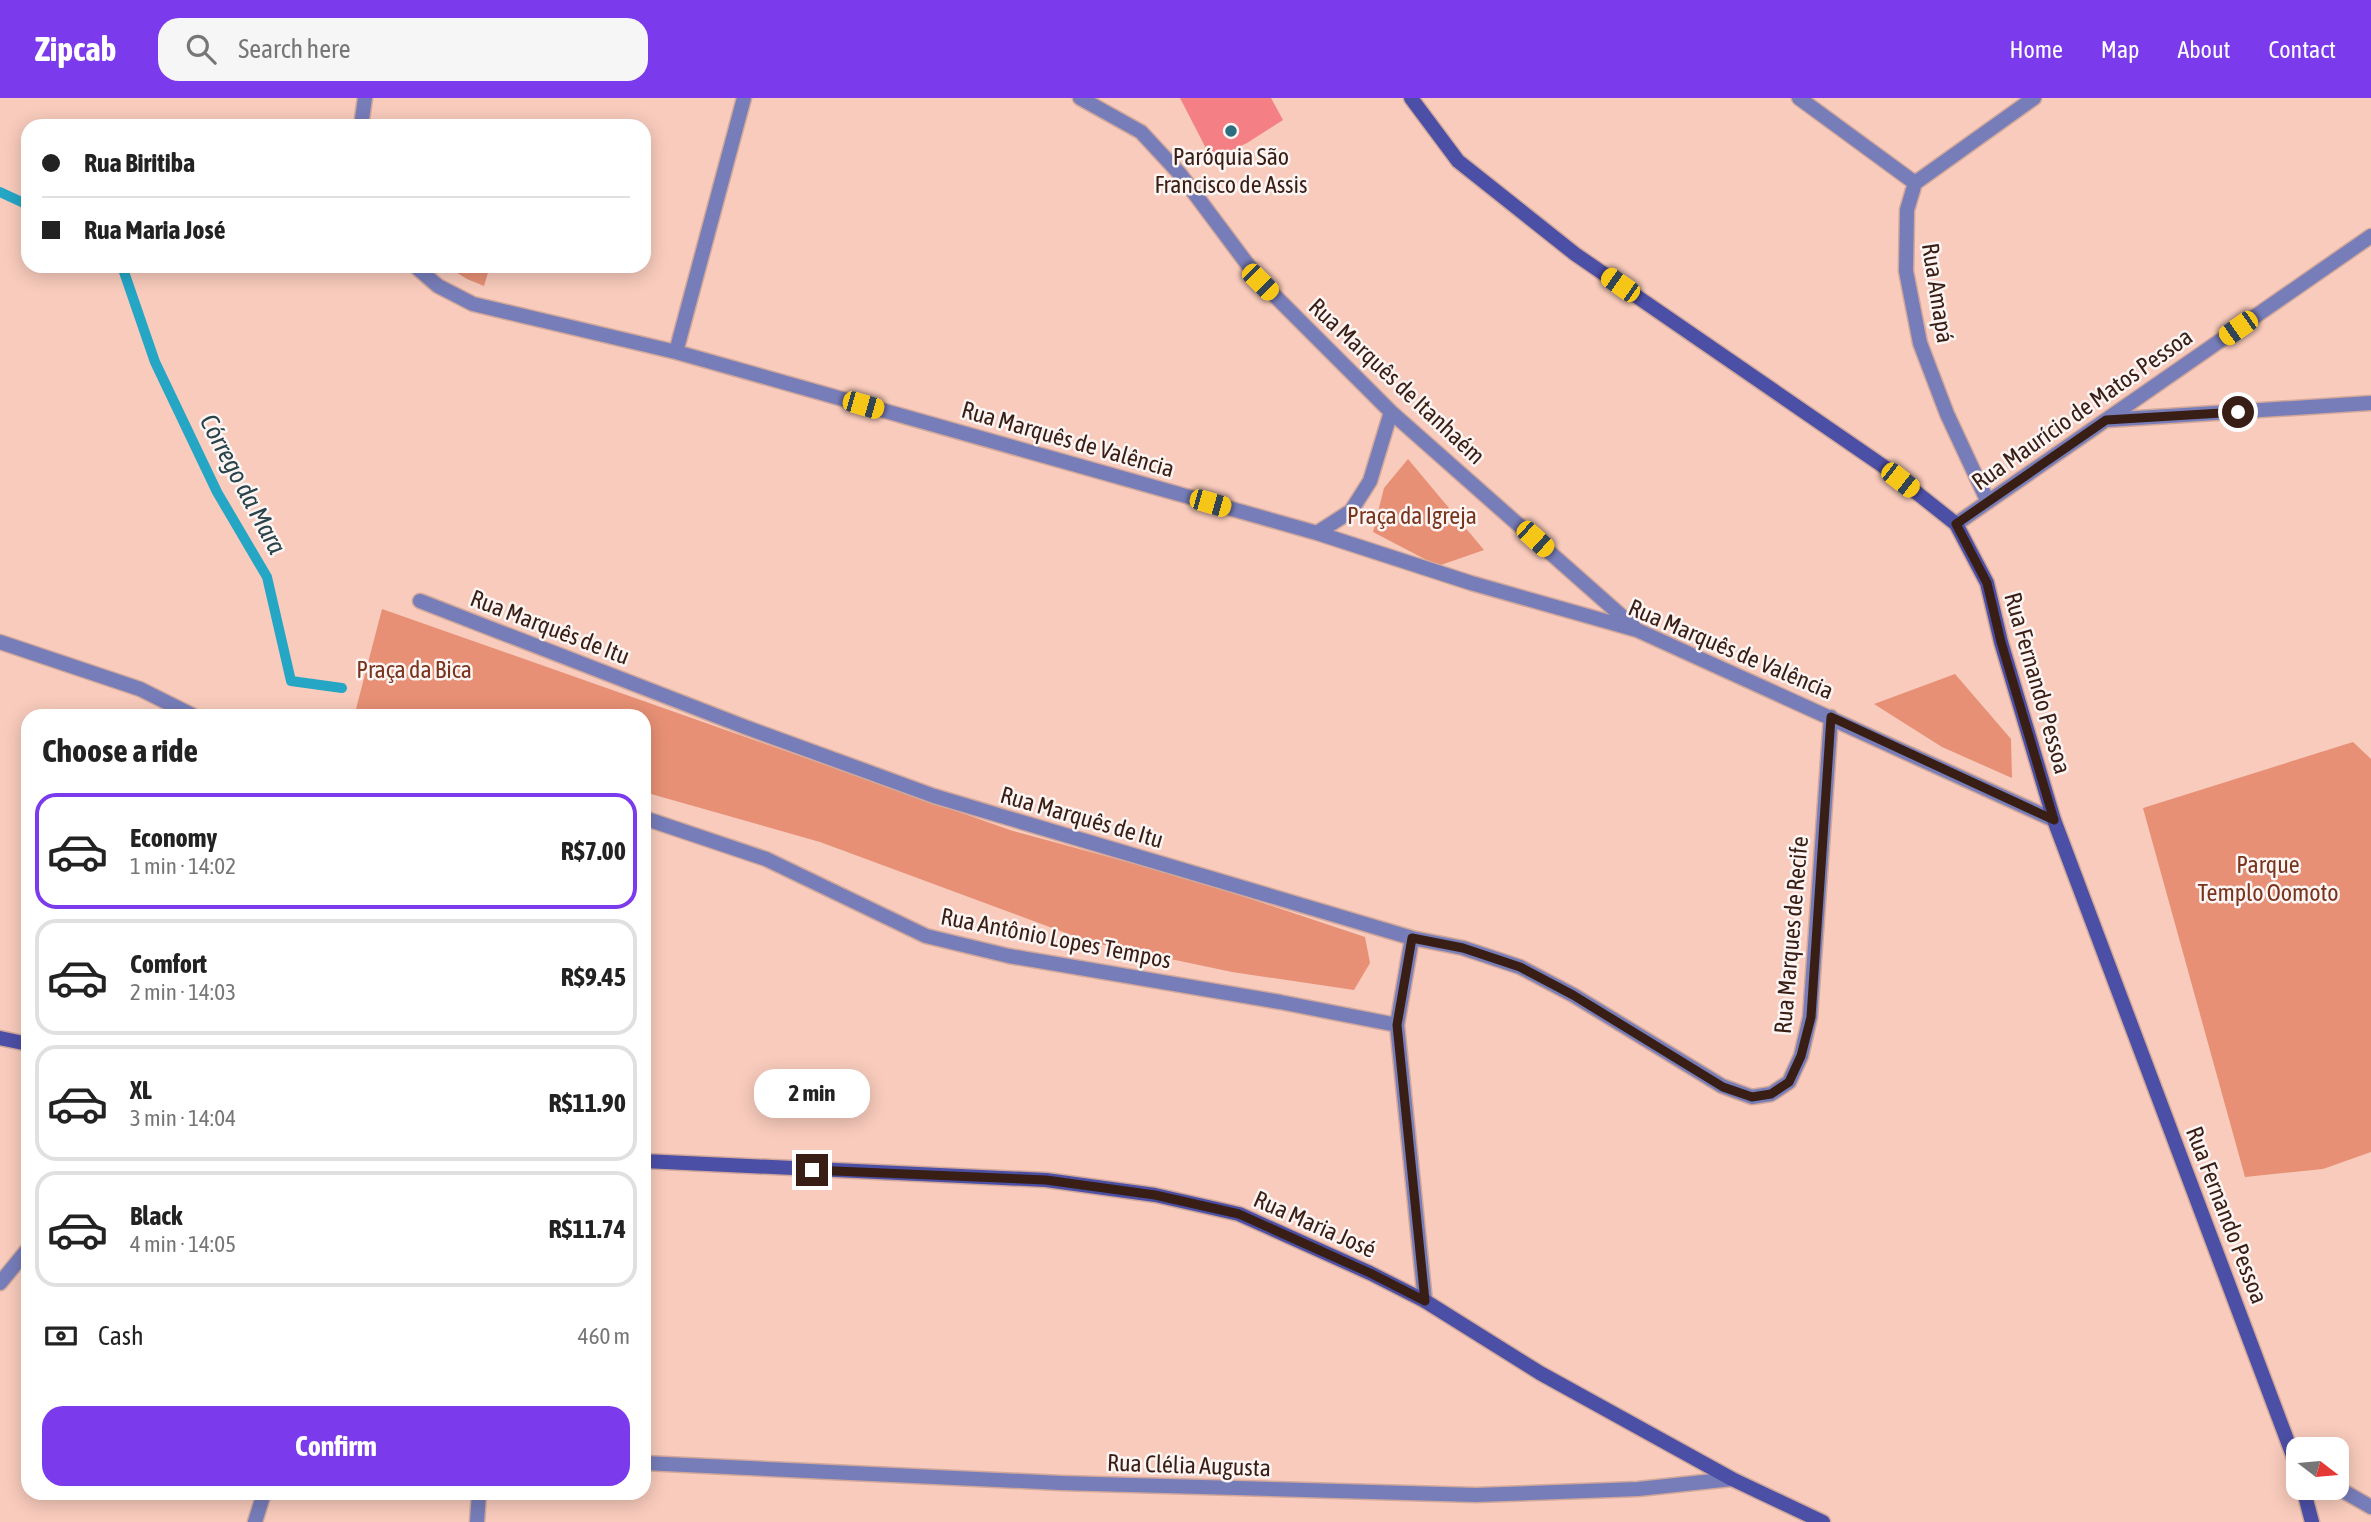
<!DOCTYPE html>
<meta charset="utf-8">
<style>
:root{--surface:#fff;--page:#f6f6f6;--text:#222;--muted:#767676;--line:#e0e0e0;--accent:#7c3aed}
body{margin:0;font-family:"Asap Condensed",sans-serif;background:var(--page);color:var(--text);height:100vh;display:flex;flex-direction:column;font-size:26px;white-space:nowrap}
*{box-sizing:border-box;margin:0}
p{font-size:23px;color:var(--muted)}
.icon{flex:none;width:38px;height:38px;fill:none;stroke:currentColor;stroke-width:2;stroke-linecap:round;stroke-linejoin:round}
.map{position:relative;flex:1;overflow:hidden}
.sheet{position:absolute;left:21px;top:611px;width:630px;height:791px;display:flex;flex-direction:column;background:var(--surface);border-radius:21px;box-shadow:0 4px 18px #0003}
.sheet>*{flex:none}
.top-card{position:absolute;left:21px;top:21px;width:630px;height:154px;border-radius:21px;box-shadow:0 4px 18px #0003;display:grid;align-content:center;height:154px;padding:0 21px;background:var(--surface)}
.needle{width:46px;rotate:106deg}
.controls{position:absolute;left:2286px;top:1339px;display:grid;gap:14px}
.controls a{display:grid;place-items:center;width:63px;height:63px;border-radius:14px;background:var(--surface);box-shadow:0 4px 18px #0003;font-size:35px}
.end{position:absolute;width:32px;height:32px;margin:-16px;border:9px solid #391e15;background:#fff;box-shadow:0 0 0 4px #fff}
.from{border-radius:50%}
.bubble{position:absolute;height:49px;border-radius:21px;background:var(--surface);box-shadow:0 4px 18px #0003;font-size:23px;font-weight:700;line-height:49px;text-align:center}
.car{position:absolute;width:21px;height:42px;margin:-21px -10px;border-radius:9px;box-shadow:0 0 5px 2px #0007;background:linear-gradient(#f5c518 24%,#345 0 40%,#f5c518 0 76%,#345 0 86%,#f5c518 0)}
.top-card b{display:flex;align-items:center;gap:24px;height:66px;font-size:26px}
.top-card b+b{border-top:2px solid var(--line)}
.top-card i{width:18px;height:18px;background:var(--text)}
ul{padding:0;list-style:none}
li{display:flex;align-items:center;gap:21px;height:116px;margin:0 14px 10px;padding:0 7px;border:4px solid var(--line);border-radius:21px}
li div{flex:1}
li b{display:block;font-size:26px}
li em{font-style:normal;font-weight:700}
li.on{border-color:var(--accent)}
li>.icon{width:63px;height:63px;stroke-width:1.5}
h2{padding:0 21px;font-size:32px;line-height:84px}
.pay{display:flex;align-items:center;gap:18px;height:77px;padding:0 21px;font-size:26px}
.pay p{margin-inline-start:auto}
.primary-button{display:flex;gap:14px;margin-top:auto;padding:14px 21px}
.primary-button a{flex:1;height:80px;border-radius:21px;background:var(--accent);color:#fff;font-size:28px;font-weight:700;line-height:80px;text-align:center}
header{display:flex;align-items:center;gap:42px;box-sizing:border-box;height:98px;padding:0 35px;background:var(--accent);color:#fff}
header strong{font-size:33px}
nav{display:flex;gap:38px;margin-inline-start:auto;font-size:24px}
.search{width:490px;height:63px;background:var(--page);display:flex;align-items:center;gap:18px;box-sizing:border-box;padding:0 24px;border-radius:21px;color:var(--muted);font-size:26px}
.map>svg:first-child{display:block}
</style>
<header>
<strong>Zipcab</strong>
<div class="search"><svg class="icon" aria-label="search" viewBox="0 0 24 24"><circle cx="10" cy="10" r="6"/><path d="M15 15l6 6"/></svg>Search here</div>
<nav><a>Home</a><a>Map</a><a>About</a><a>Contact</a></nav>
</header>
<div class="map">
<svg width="2371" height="1424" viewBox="0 0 2371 1424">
<rect width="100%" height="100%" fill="#f8cbbc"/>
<path fill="#e79075" d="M 446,168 L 490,168 L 484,188 L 467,181 Z
M 1408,361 L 1484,452 L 1438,468 L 1373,434 L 1384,390 Z
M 382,511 L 1013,733 L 1194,782 L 1365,839 L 1370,865 L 1354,892 L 1232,874 L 1090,844 L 820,744 L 644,694 L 644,618 L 381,618 L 356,611 Z
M 1955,576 L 2011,641 L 2012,680 L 1942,649 L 1874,606 Z
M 2353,644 L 2371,661 L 2371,1054 L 2323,1071 L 2245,1079 L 2143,710 Z"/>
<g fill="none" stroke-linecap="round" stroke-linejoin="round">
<path stroke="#25a6c5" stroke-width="10" d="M 0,94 L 28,107
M 122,168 L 155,264 L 217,394 L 267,479 L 291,583 L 342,590"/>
</g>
<path fill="#f48085" d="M 1180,0 L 1271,0 L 1283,22 L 1247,45 L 1212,62 Z"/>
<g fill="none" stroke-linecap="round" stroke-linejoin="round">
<defs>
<path id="street" d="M 1080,0 L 1141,34 L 1180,76 L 1260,183 L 1391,314 L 1634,529
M 1799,0 L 1915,85
M 361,28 L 365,0
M 415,168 L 438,188 L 473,206 L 676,254 L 1317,435 L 1471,485 L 1637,532 L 2054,722
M 676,254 L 744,0
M 2107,322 L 2371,305
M 1988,404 L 1947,316 L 1920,245 L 1906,173 L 1907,112 L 1915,85 L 2034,0
M 1956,426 L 2371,138
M 1317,435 L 1351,413 L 1370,383 L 1391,314
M 420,503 L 745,629 L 934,698 L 1412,840 L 1463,850 L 1520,869 L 1573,897 L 1722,988 L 1752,999 L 1771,996 L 1789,984 L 1801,958 L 1810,919 L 1831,619
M 0,544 L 140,591 L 194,618
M 644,720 L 766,761 L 926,838 L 1009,858 L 1280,904 L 1397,927
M 1412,840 L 1397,927 L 1425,1203
M 0,1185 L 28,1151
M 644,1365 L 1061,1385 L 1476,1397 L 1638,1391 L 1732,1381
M 2336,1389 L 2371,1409
M 255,1424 L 264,1395
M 477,1424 L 479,1395"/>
<path id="secondary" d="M 1411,0 L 1458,63 L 1575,156 L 1883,368 L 1956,426 L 1987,485 L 2001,544 L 2054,722 L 2298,1371
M 0,940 L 28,946
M 644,1063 L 1046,1082 L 1155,1097 L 1239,1116 L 1370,1175 L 1425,1203 L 1540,1275 L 1732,1381 L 1823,1424
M 2303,1390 L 2312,1424"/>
</defs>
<use href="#street" stroke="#d2a89b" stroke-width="17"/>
<use href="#secondary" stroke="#d2a89b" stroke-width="17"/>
<use href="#street" stroke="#777db9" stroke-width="14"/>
<use href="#secondary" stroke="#4c4fa6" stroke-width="14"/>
</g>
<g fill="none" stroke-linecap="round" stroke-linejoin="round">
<path stroke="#391e15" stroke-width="9" d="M 812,1072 L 1046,1082 L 1155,1097 L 1239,1116 L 1370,1175 L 1425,1203 L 1397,927 L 1412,840 L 1463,850 L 1520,869 L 1573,897 L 1723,989 L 1752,999 L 1771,996 L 1789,984 L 1801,958 L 1811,919 L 1831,619 L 2054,722 L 2001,544 L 1987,485 L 1956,426 L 2106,322 L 2238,314"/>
</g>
<circle fill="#2c6e80" stroke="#fdf5f3" stroke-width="2.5" cx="1231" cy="33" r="7"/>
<g text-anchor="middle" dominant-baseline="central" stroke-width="5" stroke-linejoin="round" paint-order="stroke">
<g font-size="24" fill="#391e15" stroke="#fdf5f3">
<text x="1231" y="58">Paróquia São<tspan x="1231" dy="28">Francisco de Assis</tspan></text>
</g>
<g font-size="24" fill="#391e15" stroke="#fdf5f3">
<text transform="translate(1938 195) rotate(81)">Rua Amapá</text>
<text transform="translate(1397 283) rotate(43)">Rua Marquês de Itanhaém</text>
<text transform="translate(2082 311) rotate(-35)">Rua Maurício de Matos Pessoa</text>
<text transform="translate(1068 341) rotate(16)">Rua Marquês de Valência</text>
<text transform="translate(550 529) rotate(21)">Rua Marquês de Itu</text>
<text transform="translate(1731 551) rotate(23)">Rua Marquês de Valência</text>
<text transform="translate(2038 585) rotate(74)">Rua Fernando Pessoa</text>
<text transform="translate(1082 719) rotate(16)">Rua Marquês de Itu</text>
<text transform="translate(1791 837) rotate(-85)">Rua Marques de Recife</text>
<text transform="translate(1056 840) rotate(11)">Rua Antônio Lopes Tempos</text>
<text transform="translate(2227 1117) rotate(69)">Rua Fernando Pessoa</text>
<text transform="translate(1315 1126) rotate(24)">Rua Maria José</text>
<text transform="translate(1189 1367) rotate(2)">Rua Clélia Augusta</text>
</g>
<g font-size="24" fill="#79341d" stroke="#fdf5f3">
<text x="1412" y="417">Praça da Igreja</text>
<text x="414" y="571">Praça da Bica</text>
<text x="2268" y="766">Parque<tspan x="2268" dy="28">Templo Oomoto</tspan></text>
</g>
<g font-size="26" font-style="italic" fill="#29434b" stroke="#fdf5f3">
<text transform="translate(243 386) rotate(62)">Córrego da Mara</text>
</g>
</g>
</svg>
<div class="controls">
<a><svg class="needle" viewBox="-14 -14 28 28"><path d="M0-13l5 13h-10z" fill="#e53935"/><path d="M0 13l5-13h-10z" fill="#767676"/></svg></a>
</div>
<i class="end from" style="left:2238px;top:314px"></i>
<i class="end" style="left:812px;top:1072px"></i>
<div class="bubble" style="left:754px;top:971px;width:116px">2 min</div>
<i class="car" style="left:1260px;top:184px;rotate:135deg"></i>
<i class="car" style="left:1620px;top:187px;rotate:305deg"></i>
<i class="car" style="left:2238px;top:230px;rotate:235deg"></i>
<i class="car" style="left:863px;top:307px;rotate:106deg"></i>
<i class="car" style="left:1900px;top:382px;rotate:128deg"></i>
<i class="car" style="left:1210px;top:405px;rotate:106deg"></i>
<i class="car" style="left:1535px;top:441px;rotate:132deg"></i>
<div class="top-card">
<b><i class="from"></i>Rua Biritiba</b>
<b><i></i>Rua Maria José</b>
</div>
<section class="sheet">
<h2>Choose a ride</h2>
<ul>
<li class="on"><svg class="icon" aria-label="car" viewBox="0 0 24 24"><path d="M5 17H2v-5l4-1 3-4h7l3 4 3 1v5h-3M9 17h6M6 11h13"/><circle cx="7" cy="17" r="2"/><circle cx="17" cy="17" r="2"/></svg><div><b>Economy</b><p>1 min · 14:02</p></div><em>R$7.00</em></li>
<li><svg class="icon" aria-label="car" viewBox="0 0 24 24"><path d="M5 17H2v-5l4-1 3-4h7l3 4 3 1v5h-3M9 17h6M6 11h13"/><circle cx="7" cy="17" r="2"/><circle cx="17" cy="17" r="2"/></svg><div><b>Comfort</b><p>2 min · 14:03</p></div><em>R$9.45</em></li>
<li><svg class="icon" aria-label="car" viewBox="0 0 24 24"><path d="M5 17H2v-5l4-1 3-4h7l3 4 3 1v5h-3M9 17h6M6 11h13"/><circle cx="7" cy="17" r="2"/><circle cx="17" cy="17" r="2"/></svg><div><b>XL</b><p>3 min · 14:04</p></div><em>R$11.90</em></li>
<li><svg class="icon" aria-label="car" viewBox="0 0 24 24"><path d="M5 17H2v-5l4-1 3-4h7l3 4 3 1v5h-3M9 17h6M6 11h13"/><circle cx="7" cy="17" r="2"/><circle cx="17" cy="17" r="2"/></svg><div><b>Black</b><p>4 min · 14:05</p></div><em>R$11.74</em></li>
</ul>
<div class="pay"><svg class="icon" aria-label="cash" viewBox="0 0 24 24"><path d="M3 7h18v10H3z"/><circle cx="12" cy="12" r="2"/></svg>Cash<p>460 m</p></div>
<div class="primary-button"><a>Confirm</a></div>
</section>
</div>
